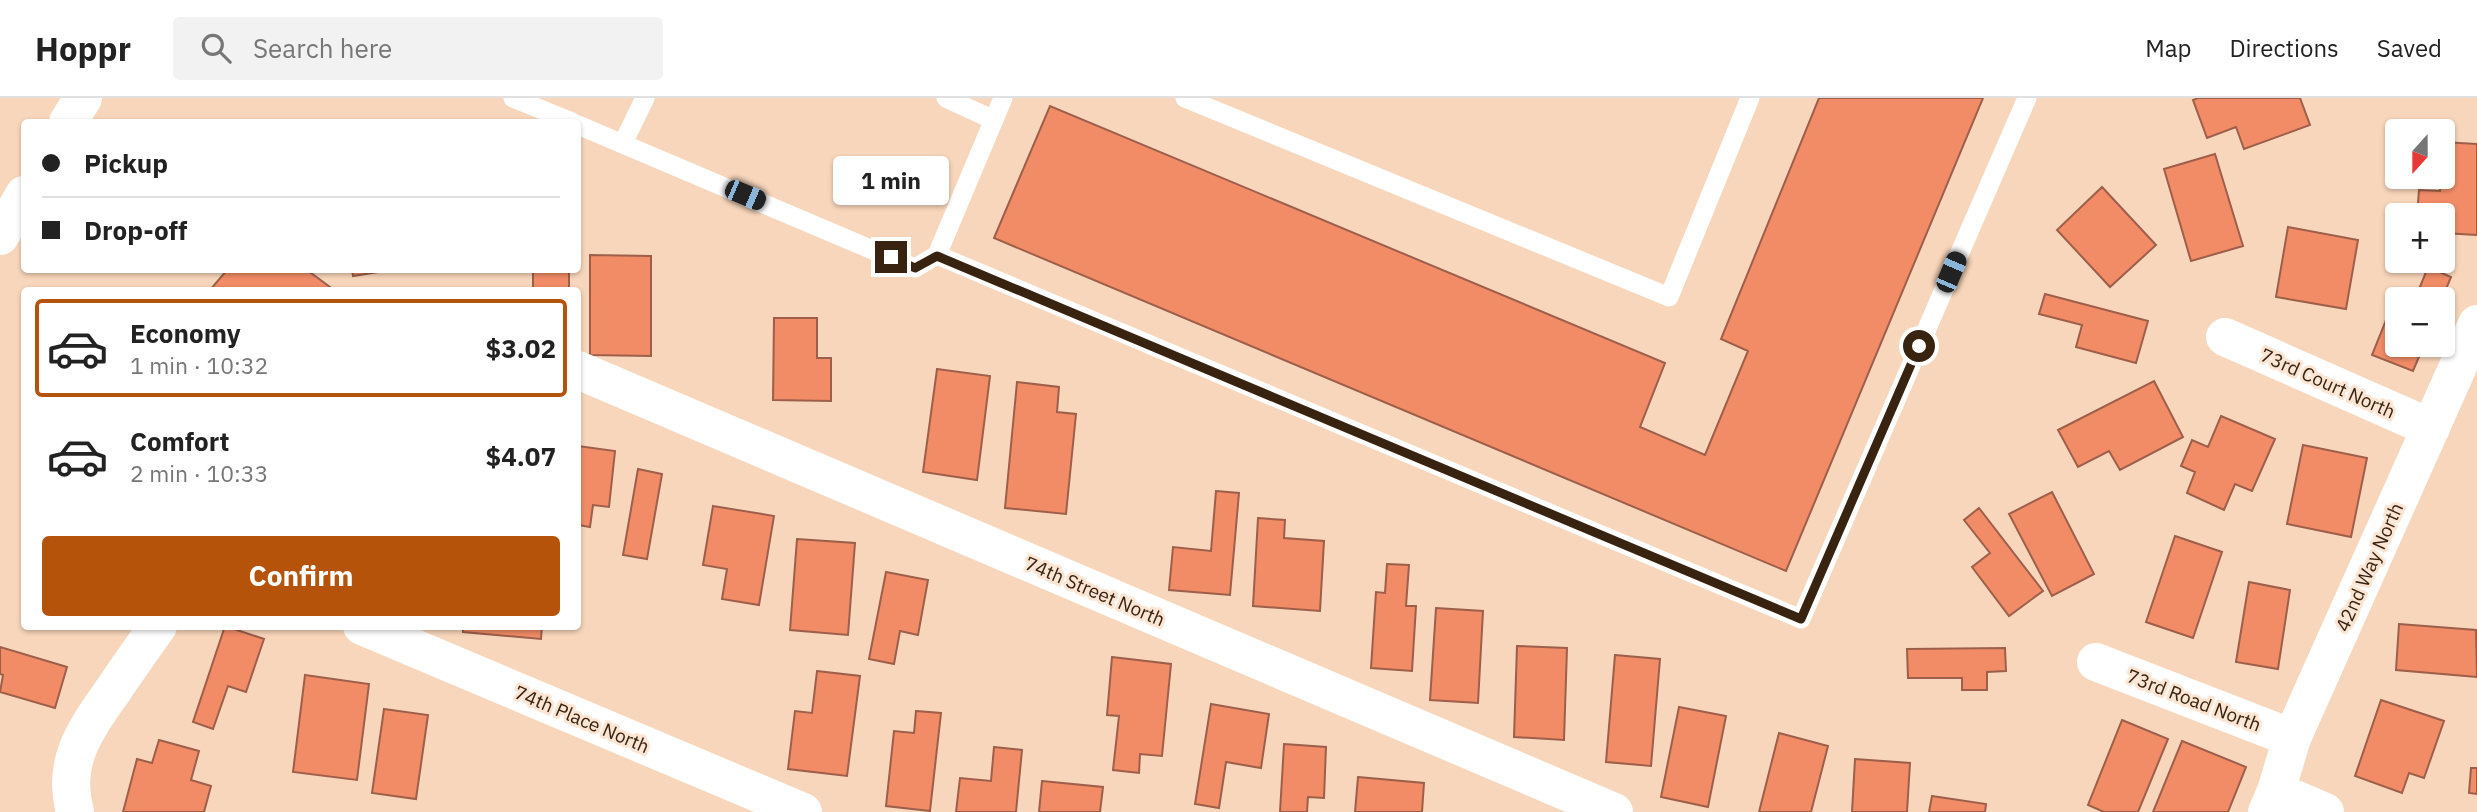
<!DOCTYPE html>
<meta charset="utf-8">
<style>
:root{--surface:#fff;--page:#f2f2f2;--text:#222;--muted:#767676;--line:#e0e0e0;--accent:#b45309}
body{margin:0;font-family:"IBM Plex Sans",sans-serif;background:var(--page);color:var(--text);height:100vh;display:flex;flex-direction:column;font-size:26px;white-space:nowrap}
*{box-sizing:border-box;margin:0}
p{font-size:23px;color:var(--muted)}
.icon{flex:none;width:38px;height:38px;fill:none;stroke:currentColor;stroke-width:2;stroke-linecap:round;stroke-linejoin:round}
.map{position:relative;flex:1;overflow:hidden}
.sheet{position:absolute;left:21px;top:189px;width:560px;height:343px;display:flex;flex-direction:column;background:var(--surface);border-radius:7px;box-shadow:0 2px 5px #0004}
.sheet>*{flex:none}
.guide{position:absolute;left:21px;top:21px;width:560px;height:154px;border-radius:7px;box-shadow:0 2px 5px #0004;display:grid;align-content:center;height:154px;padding:0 21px;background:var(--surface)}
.needle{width:46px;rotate:201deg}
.controls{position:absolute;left:2385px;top:21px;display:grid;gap:14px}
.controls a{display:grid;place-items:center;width:70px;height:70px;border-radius:7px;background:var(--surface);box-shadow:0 2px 5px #0004;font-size:35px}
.end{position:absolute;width:32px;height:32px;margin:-16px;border:9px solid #382311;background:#fff;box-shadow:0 0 0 4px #fff}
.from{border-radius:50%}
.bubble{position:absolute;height:49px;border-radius:7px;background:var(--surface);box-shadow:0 2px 5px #0004;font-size:23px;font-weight:800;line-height:49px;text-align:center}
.car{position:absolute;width:21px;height:42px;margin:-21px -10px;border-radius:9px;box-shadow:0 0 5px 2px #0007;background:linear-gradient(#222 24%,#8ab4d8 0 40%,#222 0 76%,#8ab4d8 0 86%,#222 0)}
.guide b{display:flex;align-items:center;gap:24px;height:66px;font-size:26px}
.guide b+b{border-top:2px solid var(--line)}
.guide i{width:18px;height:18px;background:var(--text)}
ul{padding:12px 0 0;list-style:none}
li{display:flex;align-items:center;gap:21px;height:98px;margin:0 14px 10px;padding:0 7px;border:4px solid transparent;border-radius:7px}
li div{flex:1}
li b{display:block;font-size:26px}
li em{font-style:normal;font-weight:800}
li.current{border-color:var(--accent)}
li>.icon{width:63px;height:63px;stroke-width:1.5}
.button{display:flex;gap:14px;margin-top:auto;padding:14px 21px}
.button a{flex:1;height:80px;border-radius:7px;background:var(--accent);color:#fff;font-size:28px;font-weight:800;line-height:80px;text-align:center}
header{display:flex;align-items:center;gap:42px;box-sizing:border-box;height:98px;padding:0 35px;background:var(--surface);border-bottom:2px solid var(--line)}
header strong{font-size:33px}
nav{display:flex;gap:38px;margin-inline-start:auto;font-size:24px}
.search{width:490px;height:63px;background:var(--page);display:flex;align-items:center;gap:18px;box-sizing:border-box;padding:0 24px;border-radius:7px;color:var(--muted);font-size:26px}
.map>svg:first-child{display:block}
</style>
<header>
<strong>Hoppr</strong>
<div class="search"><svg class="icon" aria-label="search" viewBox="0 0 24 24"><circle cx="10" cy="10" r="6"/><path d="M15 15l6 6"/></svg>Search here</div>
<nav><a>Map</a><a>Directions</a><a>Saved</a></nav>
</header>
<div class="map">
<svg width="2477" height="714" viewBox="0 0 2477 714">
<rect width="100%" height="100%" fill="#f8d6bb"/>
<path fill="#f28c67" stroke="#9d5f4a" stroke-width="2" d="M 1819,0 L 1983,0 L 1786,473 L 994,140 L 1050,8 L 1665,265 L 1640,329 L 1705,357 L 1748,253 L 1721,241 Z
M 2198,0 L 2300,0 L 2310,27 L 2244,51 L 2236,29 L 2207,40 L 2193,2 Z
M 2443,44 L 2477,46 L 2477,137 L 2443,135 L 2443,117 L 2417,117 L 2419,92 L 2440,93 L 2441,79 L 2443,79 Z
M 2215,56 L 2243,148 L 2191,163 L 2164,71 Z
M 2102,89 L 2156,147 L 2110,189 L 2057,132 Z
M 2288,129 L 2358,142 L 2346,211 L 2276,199 Z
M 590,157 L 651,158 L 651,258 L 590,257 Z
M 2428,169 L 2451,179 L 2442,201 L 2415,201 Z
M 227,172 L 307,172 L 334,192 L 210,192 Z
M 352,172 L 391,172 L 353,178 Z
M 533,172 L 569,172 L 569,192 L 533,192 Z
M 2397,195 L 2414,201 L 2398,201 L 2398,247 L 2424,247 L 2413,273 L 2372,257 Z
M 2045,196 L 2148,223 L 2136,265 L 2076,249 L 2082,227 L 2039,216 Z
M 774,220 L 817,220 L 817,260 L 831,260 L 831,303 L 773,302 Z
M 937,271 L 990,278 L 977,382 L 923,374 Z
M 2154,283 L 2183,339 L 2120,372 L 2109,353 L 2078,369 L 2058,332 Z
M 1017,284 L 1059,289 L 1057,314 L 1076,316 L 1066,416 L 1005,410 Z
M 2221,318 L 2275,341 L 2252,393 L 2235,386 L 2224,412 L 2187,395 L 2195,374 L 2181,368 L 2192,342 L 2208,349 Z
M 2303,347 L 2367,360 L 2351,439 L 2287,426 Z
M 578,348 L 615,353 L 609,409 L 593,407 L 590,429 L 578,427 Z
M 638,371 L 662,376 L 647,461 L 623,457 Z
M 1216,393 L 1239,395 L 1230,497 L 1169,492 L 1173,449 L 1211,453 Z
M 2052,394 L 2094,476 L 2052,498 L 2009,416 Z
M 713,408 L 774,418 L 759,507 L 722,501 L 727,471 L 703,467 Z
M 1979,410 L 2043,493 L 2009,518 L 1972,469 L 1990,455 L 1964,422 Z
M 1258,420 L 1285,422 L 1284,440 L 1324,443 L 1320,513 L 1253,508 Z
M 2175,438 L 2222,454 L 2193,540 L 2146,524 Z
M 797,441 L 855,445 L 848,537 L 790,532 Z
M 1387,466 L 1409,467 L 1406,508 L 1416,508 L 1412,573 L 1371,570 L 1376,494 L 1385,495 Z
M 886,474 L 928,482 L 918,537 L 900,533 L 894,566 L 869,561 Z
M 2249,484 L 2290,492 L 2278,571 L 2236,564 Z
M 1436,510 L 1483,513 L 1478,605 L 1430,602 Z
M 2399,526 L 2476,532 L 2477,579 L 2396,572 Z
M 225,528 L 264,541 L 246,594 L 228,588 L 213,631 L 193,624 Z
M 463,528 L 542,528 L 541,541 L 463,534 Z
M 1517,548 L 1567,550 L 1564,642 L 1514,639 Z
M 0,549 L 67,569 L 55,610 L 0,594 L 3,577 L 0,576 Z
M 2005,550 L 2006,573 L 1987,574 L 1987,592 L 1962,592 L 1962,580 L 1908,580 L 1907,551 Z
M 1615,557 L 1660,561 L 1651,668 L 1606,664 Z
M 1112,559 L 1171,566 L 1162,658 L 1140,656 L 1139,675 L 1113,672 L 1119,618 L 1107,617 Z
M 817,573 L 860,578 L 847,678 L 788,671 L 795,613 L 812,615 Z
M 305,577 L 369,586 L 357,682 L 293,674 Z
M 2381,602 L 2444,623 L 2424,680 L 2409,675 L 2402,695 L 2355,678 Z
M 1211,606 L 1269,616 L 1261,670 L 1226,664 L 1219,710 L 1195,706 Z
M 1679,609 L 1726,618 L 1708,709 L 1661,699 Z
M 384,611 L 428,617 L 416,701 L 372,695 Z
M 916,613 L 941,615 L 930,713 L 886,708 L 894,633 L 914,635 Z
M 2122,622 L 2168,641 L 2138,714 L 2104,714 L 2088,707 Z
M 1779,635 L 1828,648 L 1811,714 L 1759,714 Z
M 159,642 L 199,653 L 191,682 L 211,688 L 204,714 L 123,714 L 137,661 L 152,665 Z
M 2182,643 L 2246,669 L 2228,714 L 2153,714 Z
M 1284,646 L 1326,649 L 1324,700 L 1308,699 L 1307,714 L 1280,714 Z
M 994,649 L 1022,652 L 1016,714 L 956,714 L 960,680 L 991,683 Z
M 1855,661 L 1910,665 L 1907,714 L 1852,714 Z
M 2471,670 L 2477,670 L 2477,696 L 2469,695 Z
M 1358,679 L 1424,685 L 1422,714 L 1355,714 Z
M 1042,683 L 1103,689 L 1100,714 L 1039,714 Z
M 1932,698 L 1986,706 L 1985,714 L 1929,714 Z"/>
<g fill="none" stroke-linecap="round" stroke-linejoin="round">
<path stroke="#fff" stroke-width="19" d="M 513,0 L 572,24
M 946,0 L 994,22
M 1185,0 L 1669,199 L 1750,0
M 578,27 L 915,170 L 937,157 L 1003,0
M 623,45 L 645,0
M 937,157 L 1801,521 L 2027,0"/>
<path stroke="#fff" stroke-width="38" d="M 2225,239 L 2431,330
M 578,272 L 1614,714
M 362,528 L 803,714
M 2096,564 L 2292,640
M 2276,693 L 2325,714
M 75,714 C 61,663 86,631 114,591 C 128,570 143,549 158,528
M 2267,714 L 2276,693 L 2292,640 L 2477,226"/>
<path stroke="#fff" stroke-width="38" d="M 68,24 L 83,0
M 0,138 L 24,97"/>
</g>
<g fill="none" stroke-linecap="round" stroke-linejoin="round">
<path stroke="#382311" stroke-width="9" d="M 891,159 L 915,170 L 937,158 L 1801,521 L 1919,248"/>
</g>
<g text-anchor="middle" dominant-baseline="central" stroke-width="6" stroke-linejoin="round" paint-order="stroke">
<g font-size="19" fill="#382311" stroke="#fce5d3">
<text transform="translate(2328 285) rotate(24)">73rd Court North</text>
<text transform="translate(2369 469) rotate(-66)">42nd Way North</text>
<text transform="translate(1095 493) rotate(23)">74th Street North</text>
<text transform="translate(2194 602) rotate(21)">73rd Road North</text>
<text transform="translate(582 621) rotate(23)">74th Place North</text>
</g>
</g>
</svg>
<div class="controls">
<a><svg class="needle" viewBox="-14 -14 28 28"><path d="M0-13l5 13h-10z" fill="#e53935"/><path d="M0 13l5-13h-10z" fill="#767676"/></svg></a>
<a>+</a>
<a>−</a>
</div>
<i class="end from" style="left:1919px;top:248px"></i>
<i class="end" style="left:891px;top:159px"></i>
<div class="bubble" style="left:833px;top:58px;width:116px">1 min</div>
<i class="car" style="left:745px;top:97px;rotate:113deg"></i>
<i class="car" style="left:1951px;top:174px;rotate:23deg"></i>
<div class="guide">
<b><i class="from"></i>Pickup</b>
<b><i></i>Drop-off</b>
</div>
<section class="sheet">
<ul>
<li class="current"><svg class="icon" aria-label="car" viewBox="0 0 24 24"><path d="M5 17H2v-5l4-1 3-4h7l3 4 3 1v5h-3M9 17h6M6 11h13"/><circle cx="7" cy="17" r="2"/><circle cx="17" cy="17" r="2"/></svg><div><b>Economy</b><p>1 min · 10:32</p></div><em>$3.02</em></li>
<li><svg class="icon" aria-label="car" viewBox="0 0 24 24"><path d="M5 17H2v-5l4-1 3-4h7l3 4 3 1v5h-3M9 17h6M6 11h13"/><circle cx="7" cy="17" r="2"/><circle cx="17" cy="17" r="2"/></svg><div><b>Comfort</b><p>2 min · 10:33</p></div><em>$4.07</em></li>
</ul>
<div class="button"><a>Confirm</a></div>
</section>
</div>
